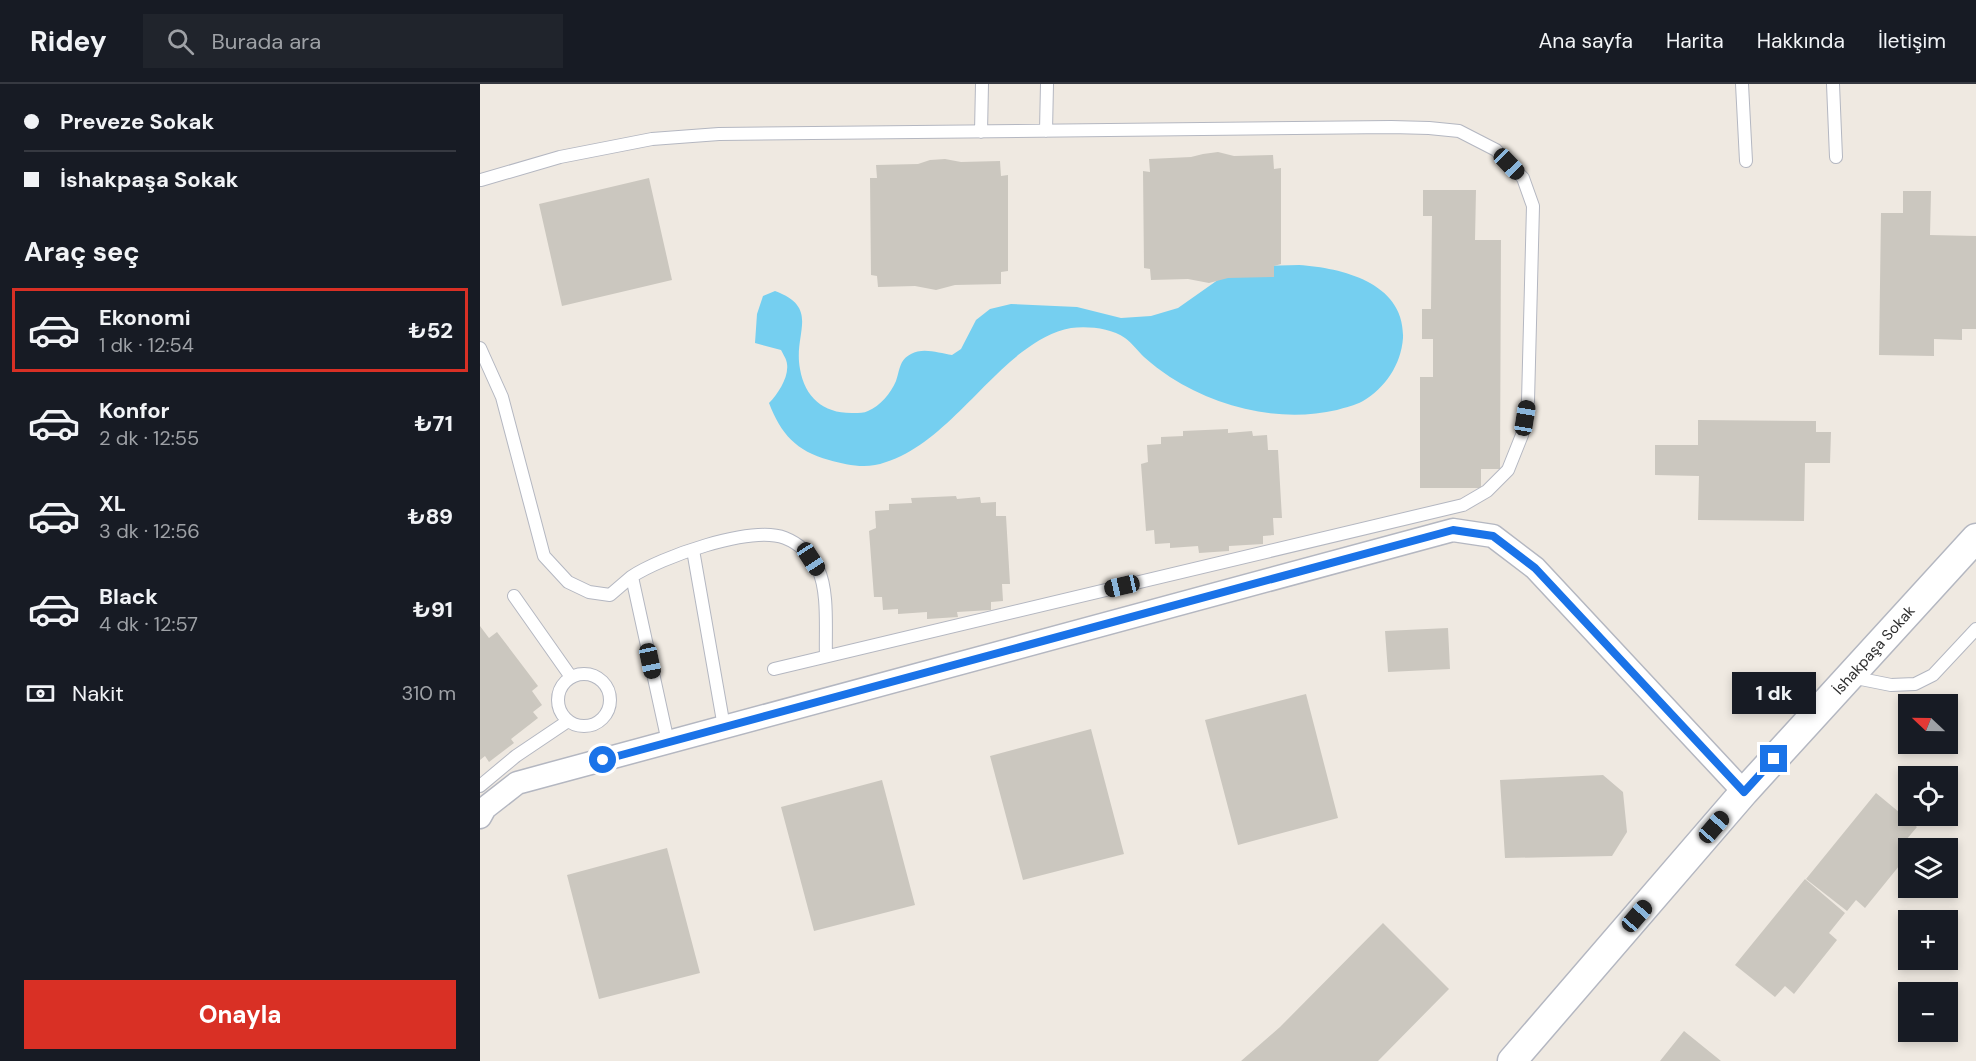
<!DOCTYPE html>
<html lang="tr">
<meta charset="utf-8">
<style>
:root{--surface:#171b24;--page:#20242c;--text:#f1f3f6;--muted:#9ea1a6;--line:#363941;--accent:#d93025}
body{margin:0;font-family:"DM Sans",sans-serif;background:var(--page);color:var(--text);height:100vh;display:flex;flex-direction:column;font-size:22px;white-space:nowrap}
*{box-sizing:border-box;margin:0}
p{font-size:20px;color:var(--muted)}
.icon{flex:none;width:33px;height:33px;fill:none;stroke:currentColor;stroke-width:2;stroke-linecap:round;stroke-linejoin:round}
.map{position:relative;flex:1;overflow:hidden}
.drawer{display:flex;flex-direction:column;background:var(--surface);width:480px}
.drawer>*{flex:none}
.banner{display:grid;align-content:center;height:132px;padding:0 24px;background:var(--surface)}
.needle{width:39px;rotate:292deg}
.buttons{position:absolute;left:1418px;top:610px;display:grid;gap:12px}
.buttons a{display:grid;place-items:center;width:60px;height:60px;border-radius:0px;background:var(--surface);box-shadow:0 3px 9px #0003;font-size:30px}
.end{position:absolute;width:27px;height:27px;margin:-14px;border:8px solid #1a73e8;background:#fff;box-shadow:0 0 0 3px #fff}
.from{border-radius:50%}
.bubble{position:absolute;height:42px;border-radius:0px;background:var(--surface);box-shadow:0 3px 9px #0003;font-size:20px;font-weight:800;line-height:42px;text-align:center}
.car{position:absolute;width:18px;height:36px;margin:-18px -9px;border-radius:8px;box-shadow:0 0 4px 2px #0007;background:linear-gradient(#222 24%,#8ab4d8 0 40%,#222 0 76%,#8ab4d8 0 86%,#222 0)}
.banner b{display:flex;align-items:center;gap:21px;height:57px;font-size:22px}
.banner b+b{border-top:2px solid var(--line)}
.banner i{width:15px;height:15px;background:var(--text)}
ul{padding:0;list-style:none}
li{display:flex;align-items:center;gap:18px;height:84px;margin:0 12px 9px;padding:0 12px;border:3px solid transparent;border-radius:0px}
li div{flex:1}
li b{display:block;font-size:22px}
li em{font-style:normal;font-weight:800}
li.active{border-color:var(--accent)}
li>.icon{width:54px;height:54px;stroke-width:1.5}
h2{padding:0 24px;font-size:27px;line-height:72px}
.pay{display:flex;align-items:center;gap:15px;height:66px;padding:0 24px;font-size:22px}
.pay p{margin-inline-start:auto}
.button{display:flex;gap:12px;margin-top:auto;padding:12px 24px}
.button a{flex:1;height:69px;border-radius:0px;background:var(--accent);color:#fff;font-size:24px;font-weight:800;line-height:69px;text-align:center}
header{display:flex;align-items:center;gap:36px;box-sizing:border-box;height:84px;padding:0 30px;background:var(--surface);border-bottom:2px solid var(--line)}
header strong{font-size:28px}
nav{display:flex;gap:33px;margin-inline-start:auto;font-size:21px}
.search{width:420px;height:54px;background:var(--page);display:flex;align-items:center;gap:15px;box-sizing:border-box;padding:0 21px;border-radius:0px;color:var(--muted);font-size:22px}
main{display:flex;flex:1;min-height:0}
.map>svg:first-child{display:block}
</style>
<header>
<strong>Ridey</strong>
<div class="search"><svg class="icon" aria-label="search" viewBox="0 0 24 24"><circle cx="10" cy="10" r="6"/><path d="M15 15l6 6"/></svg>Burada ara</div>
<nav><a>Ana sayfa</a><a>Harita</a><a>Hakkında</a><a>İletişim</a></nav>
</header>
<main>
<section class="drawer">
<div class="banner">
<b><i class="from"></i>Preveze Sokak</b>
<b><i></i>İshakpaşa Sokak</b>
</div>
<h2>Araç seç</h2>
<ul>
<li class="active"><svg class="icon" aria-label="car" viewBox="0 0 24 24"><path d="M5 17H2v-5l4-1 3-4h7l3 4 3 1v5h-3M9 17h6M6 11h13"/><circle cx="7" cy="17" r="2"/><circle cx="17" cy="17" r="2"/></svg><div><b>Ekonomi</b><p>1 dk · 12:54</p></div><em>₺52</em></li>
<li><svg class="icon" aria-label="car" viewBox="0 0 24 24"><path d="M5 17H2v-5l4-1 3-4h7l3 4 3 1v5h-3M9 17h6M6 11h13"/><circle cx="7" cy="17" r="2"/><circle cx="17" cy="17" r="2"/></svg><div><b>Konfor</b><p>2 dk · 12:55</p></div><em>₺71</em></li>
<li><svg class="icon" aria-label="car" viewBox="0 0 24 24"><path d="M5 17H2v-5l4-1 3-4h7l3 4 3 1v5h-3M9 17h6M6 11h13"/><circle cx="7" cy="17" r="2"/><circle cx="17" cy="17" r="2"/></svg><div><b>XL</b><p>3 dk · 12:56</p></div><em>₺89</em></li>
<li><svg class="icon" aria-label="car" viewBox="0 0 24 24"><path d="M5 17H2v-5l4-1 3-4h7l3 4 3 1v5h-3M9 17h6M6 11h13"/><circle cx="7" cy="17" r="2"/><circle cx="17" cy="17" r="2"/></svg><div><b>Black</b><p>4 dk · 12:57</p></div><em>₺91</em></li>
</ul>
<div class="pay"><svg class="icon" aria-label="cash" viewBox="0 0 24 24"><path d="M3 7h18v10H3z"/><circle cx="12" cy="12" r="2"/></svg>Nakit<p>310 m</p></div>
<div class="button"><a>Onayla</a></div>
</section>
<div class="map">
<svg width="1496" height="977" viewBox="0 0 1496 977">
<rect width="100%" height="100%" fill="#efe9e1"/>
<path fill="#75cff0" d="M 819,181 C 863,184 925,199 923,254 C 921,281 905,304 883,317 C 874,322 866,323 857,326 C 800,339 738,324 690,293 C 681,287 672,280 664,273 C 658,267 652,259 645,254 C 631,244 608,242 591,244 C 573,247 557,257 542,268 C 496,303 454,369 395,381 C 380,384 364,380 349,376 C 316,367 301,350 289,319 C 298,310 309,293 307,280 C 307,276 303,270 301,266 L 275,259 L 277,230 L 283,212 L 295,207 C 341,224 313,249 320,285 C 325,314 344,330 374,329 C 379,329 384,329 388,327 C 400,322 411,309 416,297 C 420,286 419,276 431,270 C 443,263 459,269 472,271 L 481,265 L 496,236 L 510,225 L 531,220 L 597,223 L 641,234 L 671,232 L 698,224 L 752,186 L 782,182 Z"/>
<path fill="#cbc7bf" d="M 738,68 L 754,72 L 793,71 L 794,85 L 801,84 L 801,180 L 794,182 L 794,193 L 748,194 L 729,199 L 708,195 L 671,196 L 670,185 L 664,184 L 663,87 L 670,88 L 669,75 L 711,73 L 723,70 Z
M 465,75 L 481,78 L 520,77 L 521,92 L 528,91 L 528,187 L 521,188 L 521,200 L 475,201 L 456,206 L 435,202 L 398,203 L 397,192 L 391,191 L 390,94 L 397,94 L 396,81 L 438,80 L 450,76 Z
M 169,94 L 192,196 L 82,222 L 59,120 Z
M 943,106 L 996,106 L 995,156 L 1021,156 L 1020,385 L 1001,385 L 1001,404 L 940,404 L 940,293 L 953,293 L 953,255 L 942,255 L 942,225 L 951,225 L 952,132 L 943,132 Z
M 1423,107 L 1451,107 L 1450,151 L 1496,152 L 1496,245 L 1482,245 L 1482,256 L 1454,255 L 1454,272 L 1399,271 L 1401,129 L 1423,129 Z
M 1218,336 L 1336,337 L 1336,348 L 1351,348 L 1350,379 L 1325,379 L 1324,437 L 1218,436 L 1219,392 L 1175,391 L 1175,361 L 1218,361 Z
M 748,345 L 748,349 L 772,347 L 773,352 L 787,351 L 788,366 L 798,366 L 802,434 L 793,434 L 794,451 L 783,452 L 783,460 L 749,462 L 749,467 L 719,469 L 718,462 L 690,464 L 690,459 L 675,460 L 674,446 L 666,447 L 661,380 L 668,378 L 667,361 L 681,360 L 681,353 L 703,352 L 703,347 Z
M 476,412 L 477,415 L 500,413 L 501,419 L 516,418 L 516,432 L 526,432 L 530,500 L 522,500 L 523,517 L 511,518 L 511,526 L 477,528 L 478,533 L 447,535 L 447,528 L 418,530 L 418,525 L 403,526 L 402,513 L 394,513 L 389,447 L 396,444 L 395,427 L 409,426 L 409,420 L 432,419 L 431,414 Z
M 0,542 L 9,554 L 17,548 L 58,602 L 52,607 L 62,621 L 53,628 L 58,634 L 31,655 L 34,659 L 9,678 L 5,672 L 0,676 Z
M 968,544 L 970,585 L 908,588 L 905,547 Z
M 826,610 L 858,734 L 758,761 L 725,636 Z
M 611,645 L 644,770 L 543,796 L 510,672 Z
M 1123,691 L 1143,708 L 1147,748 L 1132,772 L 1025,774 L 1020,696 Z
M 402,696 L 435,821 L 334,847 L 301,723 Z
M 1396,709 L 1437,743 L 1420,763 L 1428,771 L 1385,824 L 1376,816 L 1367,827 L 1326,795 Z
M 187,764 L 220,889 L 119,915 L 87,791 Z
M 1325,795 L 1365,829 L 1349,849 L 1357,856 L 1314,910 L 1305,902 L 1295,913 L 1255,881 Z
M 903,839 L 969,905 L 898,977 L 761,977 L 800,943 Z
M 1204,947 L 1241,977 L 1180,977 Z"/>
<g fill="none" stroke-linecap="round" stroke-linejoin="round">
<defs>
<path id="service" d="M 1262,0 L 1266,77
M 1353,0 L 1356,73
M 566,47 L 567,0
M 501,48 L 502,0
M 1,96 L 80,73 L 172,55 L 239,50 L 911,43 L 949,44 L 979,47 L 1016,66 L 1043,94 L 1053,122 L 1048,317 L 1042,351 L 1028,386 L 1007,407 L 983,421 L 294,585
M 0,264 L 22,313 L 64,472 L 88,498 L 109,508 L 130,511 C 137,505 144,499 151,493 C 181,473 271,441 305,454 C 320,460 331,471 338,485 C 349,508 345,547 346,572
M 213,466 L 244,643
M 152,493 L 188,658
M 34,512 L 91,593
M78 616a26 26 0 1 1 52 0a26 26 0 1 1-52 0Z
M 1371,593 L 1411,601 L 1435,600 L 1453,591 L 1496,545
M 0,702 L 36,672 L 88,637"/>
<path id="minor" d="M 0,733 L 5,724 L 37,699 L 973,446 L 1013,452 L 1055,484 L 1264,708"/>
<path id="tertiary" d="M 1032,977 L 1264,708 L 1496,454"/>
</defs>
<use href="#service" stroke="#b4b7c1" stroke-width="14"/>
<use href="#minor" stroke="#b4b7c1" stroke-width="25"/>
<use href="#tertiary" stroke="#b4b7c1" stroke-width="31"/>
<use href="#service" stroke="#fff" stroke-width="12"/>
<use href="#minor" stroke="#fff" stroke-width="22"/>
<use href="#tertiary" stroke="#fff" stroke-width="28"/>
</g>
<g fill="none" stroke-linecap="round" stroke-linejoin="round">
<path stroke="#1a73e8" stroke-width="8" d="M 123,676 L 973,446 L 1013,452 L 1055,484 L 1264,708 L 1294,675"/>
</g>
<g text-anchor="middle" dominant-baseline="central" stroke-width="4.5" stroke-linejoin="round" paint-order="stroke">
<g font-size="15" fill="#2e2e2e" stroke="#fff">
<text transform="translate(1394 566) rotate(-48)">İshakpaşa Sokak</text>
</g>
</g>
</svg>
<div class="buttons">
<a><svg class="needle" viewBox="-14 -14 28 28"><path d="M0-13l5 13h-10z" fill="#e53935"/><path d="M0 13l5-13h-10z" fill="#9ea1a6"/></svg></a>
<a><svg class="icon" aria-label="locate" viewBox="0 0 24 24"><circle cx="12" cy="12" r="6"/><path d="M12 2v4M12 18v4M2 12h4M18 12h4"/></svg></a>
<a><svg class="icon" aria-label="layers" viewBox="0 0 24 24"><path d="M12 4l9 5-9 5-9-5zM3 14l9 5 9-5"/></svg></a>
<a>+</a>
<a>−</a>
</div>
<i class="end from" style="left:123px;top:676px"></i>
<i class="end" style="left:1294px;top:675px"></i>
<div class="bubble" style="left:1252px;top:588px;width:84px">1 dk</div>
<i class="car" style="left:1029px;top:80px;rotate:136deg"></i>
<i class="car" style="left:1045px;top:334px;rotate:9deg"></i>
<i class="car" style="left:331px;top:475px;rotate:147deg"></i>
<i class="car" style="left:642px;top:502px;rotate:257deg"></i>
<i class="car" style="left:170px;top:577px;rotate:168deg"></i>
<i class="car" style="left:1234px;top:743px;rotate:41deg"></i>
<i class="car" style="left:1157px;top:832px;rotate:41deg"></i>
</div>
</main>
